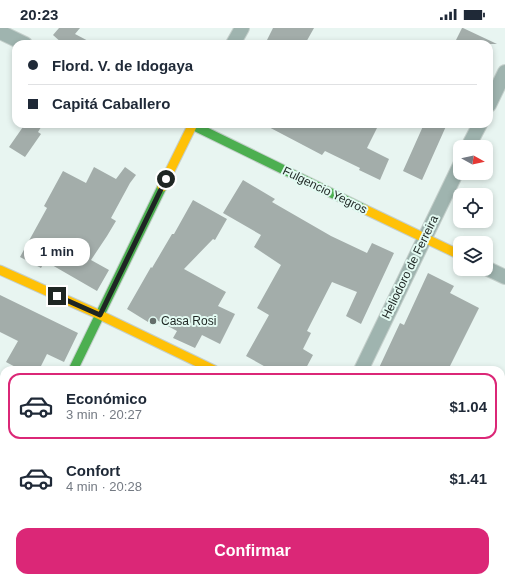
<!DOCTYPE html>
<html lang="es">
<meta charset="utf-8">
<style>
:root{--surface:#fff;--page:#f2f2f3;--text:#1f2937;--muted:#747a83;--line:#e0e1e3;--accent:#db2777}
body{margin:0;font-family:Arial,sans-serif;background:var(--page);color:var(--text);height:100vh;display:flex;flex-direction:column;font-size:15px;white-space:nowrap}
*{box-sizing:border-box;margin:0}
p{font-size:13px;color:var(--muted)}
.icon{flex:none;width:22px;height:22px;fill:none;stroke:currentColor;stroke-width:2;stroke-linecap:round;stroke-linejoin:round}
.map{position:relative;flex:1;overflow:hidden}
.sheet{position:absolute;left:0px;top:338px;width:505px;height:216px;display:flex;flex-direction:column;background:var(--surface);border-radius:12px 12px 0 0;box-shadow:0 2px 6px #0003}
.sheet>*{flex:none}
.hud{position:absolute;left:12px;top:12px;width:481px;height:88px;border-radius:12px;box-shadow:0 2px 6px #0003;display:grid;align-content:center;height:88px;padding:0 16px;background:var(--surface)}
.needle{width:26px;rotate:98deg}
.fabs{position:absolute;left:453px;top:112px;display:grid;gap:8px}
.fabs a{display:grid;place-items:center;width:40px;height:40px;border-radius:8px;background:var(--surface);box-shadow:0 2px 6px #0003;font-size:20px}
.end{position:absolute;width:18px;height:18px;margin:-9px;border:5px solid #1e2623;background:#fff;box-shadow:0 0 0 2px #fff}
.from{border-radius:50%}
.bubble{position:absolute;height:28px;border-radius:12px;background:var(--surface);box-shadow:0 2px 6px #0003;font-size:13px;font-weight:700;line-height:28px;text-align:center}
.hud b{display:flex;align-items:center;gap:14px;height:38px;font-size:15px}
.hud b+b{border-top:1px solid var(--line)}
.hud i{width:10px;height:10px;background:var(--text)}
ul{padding:7px 0 0;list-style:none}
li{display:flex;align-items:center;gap:12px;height:66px;margin:0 8px 6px;padding:0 8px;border:2px solid transparent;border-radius:12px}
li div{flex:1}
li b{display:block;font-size:15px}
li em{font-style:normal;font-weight:700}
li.selected{border-color:var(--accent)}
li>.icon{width:36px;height:36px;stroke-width:1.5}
.button{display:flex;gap:8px;margin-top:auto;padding:8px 16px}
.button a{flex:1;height:46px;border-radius:12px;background:var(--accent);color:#fff;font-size:16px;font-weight:700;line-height:46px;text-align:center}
.status{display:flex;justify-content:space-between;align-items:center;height:28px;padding:0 20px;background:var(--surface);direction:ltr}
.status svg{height:11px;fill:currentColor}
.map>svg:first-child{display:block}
</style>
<div class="status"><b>20:23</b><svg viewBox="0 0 49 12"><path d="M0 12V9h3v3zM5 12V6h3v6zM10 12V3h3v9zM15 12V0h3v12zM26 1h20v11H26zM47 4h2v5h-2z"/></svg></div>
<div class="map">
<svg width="505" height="554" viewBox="0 0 505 554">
<rect width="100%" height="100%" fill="#e8f5f1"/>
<path fill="#a3adaa" d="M 59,0 L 80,0 L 75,6 L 94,16 L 63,16 L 53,7 Z
M 273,0 L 314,0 L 305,16 L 265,16 Z
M 462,0 L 463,0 L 497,16 L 454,16 Z
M 25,96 L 43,96 L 38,104 L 41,106 L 25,129 L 9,119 Z
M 263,96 L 379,96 L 367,120 L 389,131 L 380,152 L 359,142 L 360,140 L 325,123 L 322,127 Z
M 424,96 L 447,96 L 422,152 L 403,143 Z
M 94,139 L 116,151 L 125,139 L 136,147 L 130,155 L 111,190 L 116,193 L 107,208 L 91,232 L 109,242 L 97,263 L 45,233 L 41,240 L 20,229 L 47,180 L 44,178 L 63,143 L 86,155 Z
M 243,152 L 275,171 L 272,174 L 331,208 L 367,225 L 372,215 L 394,225 L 361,296 L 346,288 L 357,264 L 332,254 L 307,303 L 311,305 L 303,321 L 313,327 L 305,342 L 271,342 L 246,328 L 269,287 L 257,280 L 281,237 L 254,219 L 261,207 L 223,185 Z
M 193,172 L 227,191 L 215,212 L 213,211 L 184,241 L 226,264 L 218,278 L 235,286 L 220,316 L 202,307 L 195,320 L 173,310 L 177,303 L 151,289 L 148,294 L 127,281 L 151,239 L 152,240 L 172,206 L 174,206 Z
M 428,245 L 454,258 L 450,265 L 479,280 L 448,342 L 378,342 L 400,295 L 404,297 Z
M 0,267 L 78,305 L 64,334 L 47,326 L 39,342 L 21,342 L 6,334 L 18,313 L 0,304 Z"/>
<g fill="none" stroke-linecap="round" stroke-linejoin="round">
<defs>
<path id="street" d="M 0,4 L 25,16
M 233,16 L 242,0
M 489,77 L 505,44
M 468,119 L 480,96
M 486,240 L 505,249
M 361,342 L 460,137
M 501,481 L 505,482
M 0,492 L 4,483
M 8,550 L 16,554
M 258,554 L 260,550"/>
<path id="fast" d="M 190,96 L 364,181
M 73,342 L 162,159"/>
<path id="slow" d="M 162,159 L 193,96
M 364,181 L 460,227
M 0,242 L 100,287 L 214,342"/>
</defs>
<use href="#street" stroke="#c4cfcb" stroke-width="16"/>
<use href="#fast" stroke="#c4cfcb" stroke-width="11"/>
<use href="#slow" stroke="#c4cfcb" stroke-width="11"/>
<use href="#street" stroke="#9fb4af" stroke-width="14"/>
<use href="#fast" stroke="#4caf50" stroke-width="9"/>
<use href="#slow" stroke="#ffc107" stroke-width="9"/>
</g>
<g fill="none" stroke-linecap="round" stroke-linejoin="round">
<path stroke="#1e2623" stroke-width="5" d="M 57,268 L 100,287 L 166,151"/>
</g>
<circle fill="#656e6b" stroke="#e3faf2" stroke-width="1.5" cx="153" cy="293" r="4"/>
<g text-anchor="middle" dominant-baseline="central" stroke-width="4" stroke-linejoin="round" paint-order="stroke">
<g font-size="12" fill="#1e2623" stroke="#e3faf2">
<text transform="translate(325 162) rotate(26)">Fulgencio Yegros</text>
<text transform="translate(410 239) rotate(-64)">Heliodoro de Ferreira</text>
</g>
<g font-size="12" fill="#1e2623" stroke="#e3faf2" text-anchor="start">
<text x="161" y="293">Casa Rosi</text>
</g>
</g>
</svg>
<div class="fabs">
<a><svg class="needle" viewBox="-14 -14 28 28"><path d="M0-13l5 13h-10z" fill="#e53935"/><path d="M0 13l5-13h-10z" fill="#747a83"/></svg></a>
<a><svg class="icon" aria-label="locate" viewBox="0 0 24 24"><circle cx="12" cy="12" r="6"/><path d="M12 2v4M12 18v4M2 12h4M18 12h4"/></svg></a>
<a><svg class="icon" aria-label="layers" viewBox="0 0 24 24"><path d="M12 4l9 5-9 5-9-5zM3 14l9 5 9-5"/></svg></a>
</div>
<i class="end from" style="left:166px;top:151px"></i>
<i class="end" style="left:57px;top:268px"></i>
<div class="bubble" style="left:24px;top:210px;width:66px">1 min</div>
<div class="hud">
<b><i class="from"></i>Flord. V. de Idogaya</b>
<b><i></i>Capitá Caballero</b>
</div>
<section class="sheet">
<ul>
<li class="selected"><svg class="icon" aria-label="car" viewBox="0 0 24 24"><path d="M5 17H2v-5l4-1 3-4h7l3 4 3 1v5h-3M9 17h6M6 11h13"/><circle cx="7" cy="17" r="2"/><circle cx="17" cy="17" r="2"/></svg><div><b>Económico</b><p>3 min · 20:27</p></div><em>$1.04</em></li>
<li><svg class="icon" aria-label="car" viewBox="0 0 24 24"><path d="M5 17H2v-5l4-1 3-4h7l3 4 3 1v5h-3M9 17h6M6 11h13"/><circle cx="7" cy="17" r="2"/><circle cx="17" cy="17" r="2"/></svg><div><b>Confort</b><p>4 min · 20:28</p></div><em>$1.41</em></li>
</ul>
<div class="button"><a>Confirmar</a></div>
</section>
</div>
